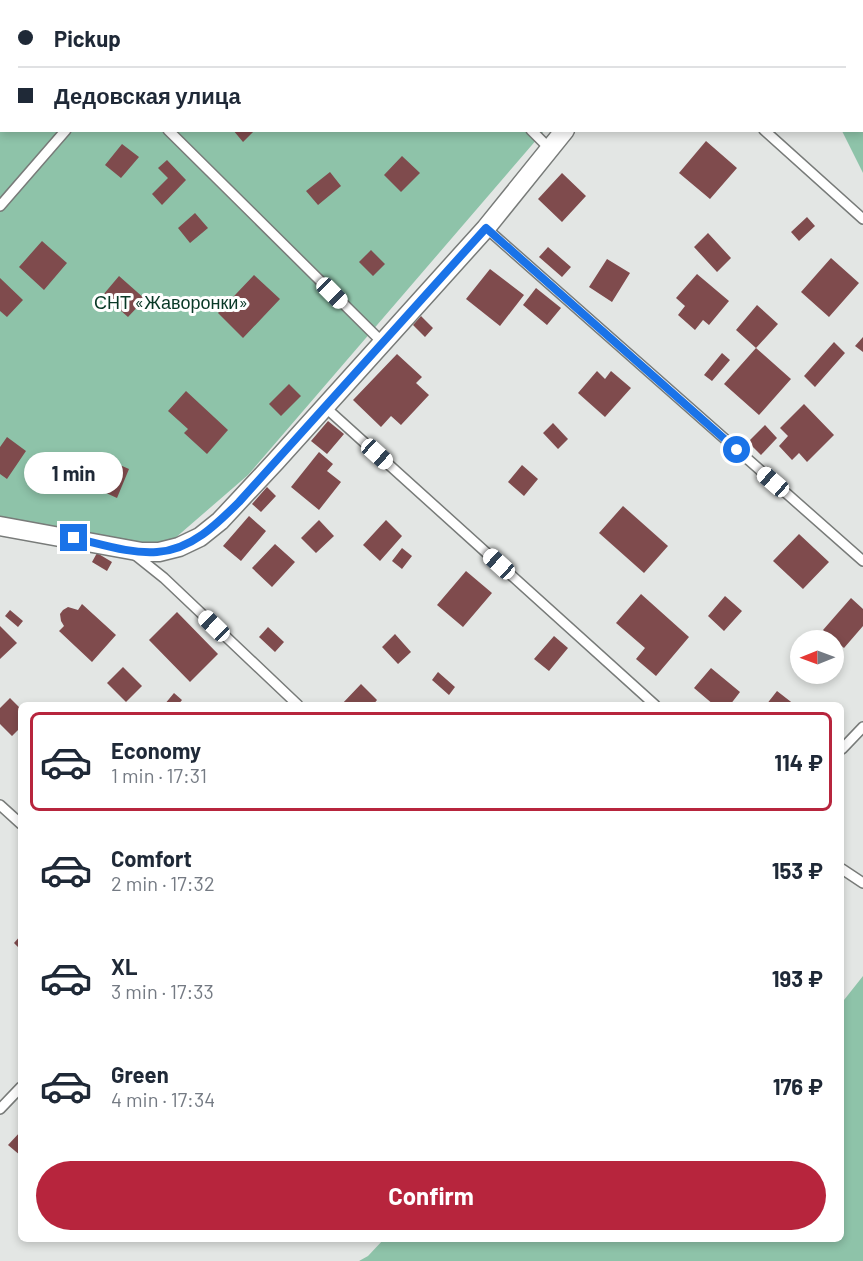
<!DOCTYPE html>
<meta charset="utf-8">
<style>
:root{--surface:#fff;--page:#f6f6f7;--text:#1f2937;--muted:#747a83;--line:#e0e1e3;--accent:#b7253d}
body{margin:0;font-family:Barlow,sans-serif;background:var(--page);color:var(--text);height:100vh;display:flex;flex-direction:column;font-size:22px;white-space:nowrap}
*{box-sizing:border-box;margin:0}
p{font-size:20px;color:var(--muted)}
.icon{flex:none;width:33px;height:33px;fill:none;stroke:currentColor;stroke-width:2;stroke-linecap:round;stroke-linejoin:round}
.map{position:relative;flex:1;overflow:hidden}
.drawer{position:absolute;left:18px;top:702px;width:826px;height:540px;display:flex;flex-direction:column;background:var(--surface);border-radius:9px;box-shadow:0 3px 9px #0003}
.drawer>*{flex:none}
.top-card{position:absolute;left:0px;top:0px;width:864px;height:132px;box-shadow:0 3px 9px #0003;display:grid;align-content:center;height:132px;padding:0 18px;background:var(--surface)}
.needle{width:39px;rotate:269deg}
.fabs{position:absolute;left:790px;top:630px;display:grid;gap:12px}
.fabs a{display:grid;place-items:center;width:54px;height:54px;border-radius:50%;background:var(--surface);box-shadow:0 3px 9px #0003;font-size:30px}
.end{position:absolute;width:27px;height:27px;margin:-14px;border:8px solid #1a73e8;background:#fff;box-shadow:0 0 0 3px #fff}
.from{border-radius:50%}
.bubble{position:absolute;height:42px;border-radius:21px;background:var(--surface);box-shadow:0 3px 9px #0003;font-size:20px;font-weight:700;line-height:42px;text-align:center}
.car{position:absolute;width:18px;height:36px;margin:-18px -9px;border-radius:8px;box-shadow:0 0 4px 2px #0007;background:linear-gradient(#fff 24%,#345 0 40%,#fff 0 76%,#345 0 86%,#fff 0)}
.top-card b{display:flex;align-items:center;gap:21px;height:57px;font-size:22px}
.top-card b+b{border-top:2px solid var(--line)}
.top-card i{width:15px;height:15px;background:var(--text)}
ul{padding:10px 0 0;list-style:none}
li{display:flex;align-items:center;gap:18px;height:99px;margin:0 12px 9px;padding:0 6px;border:3px solid transparent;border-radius:9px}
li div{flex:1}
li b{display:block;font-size:22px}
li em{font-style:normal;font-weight:700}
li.on{border-color:var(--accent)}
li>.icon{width:54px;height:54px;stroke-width:1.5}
.primary-button{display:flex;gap:12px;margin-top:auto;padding:12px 18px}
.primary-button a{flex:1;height:69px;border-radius:36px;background:var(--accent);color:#fff;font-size:24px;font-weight:700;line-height:69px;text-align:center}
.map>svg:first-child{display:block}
</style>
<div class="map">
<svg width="863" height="1261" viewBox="0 0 863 1261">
<rect width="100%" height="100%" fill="#e3e6e4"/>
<path fill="#8ec3a9" d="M 0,0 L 604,0 L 605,1 L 2,2 L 2,130 L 544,131 L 248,475 L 159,552 L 0,525 Z
M 706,0 L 863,0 L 863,173 L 842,131 L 862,130 L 862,2 Z
M 863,976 L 863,1261 L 359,1261 L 368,1256 L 384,1239 L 842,1239 L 842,1011 L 844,1000 Z"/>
<path fill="#7f4b4d" d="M 233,130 L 255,130 L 243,142 Z
M 706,141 L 737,168 L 710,199 L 679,173 Z
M 122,144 L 139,157 L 121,178 L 105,165 Z
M 402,156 L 420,173 L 401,192 L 384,175 Z
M 167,160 L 186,180 L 162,205 L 152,194 L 168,178 L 158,168 Z
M 330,172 L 341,186 L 318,205 L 306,191 Z
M 562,173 L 586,196 L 562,222 L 538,199 Z
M 195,213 L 208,228 L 190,243 L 178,228 Z
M 807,217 L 815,226 L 799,241 L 791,232 Z
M 708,233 L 731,258 L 717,272 L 694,247 Z
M 42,241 L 67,263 L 44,290 L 19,267 Z
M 548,247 L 571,267 L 562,277 L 539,257 Z
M 371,250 L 385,264 L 373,276 L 359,262 Z
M 831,258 L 859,283 L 829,317 L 801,292 Z
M 607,259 L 630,273 L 612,302 L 589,287 Z
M 490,269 L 524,295 L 500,326 L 466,299 Z
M 697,274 L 729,301 L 709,325 L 703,320 L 695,330 L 678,315 L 685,306 L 676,298 Z
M 254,275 L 280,299 L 243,338 L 218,313 Z
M 119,276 L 145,299 L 128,317 L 103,295 Z
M 0,278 L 23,300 L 7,317 L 0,311 Z
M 536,288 L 561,308 L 547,325 L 523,305 Z
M 757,305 L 778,324 L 756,348 L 736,330 Z
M 421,316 L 433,328 L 425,337 L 413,325 Z
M 863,337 L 863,352 L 855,346 Z
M 834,342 L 845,353 L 815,387 L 804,376 Z
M 756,348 L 791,379 L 759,415 L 724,384 Z
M 722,353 L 730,360 L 712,381 L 704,375 Z
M 397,354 L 422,377 L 416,383 L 429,395 L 401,425 L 391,416 L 381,427 L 353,400 Z
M 597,371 L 605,379 L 611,371 L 631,388 L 605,417 L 578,393 Z
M 289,384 L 301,396 L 281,416 L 269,404 Z
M 186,391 L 228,430 L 207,454 L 184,433 L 188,429 L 168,411 Z
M 804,404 L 834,435 L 807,462 L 799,453 L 792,460 L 779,446 L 788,436 L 780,428 Z
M 328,421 L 344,434 L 327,454 L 311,441 Z
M 553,423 L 568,439 L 558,449 L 543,433 Z
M 765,425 L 777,438 L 761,455 L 748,442 Z
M 7,437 L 26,451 L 7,479 L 0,474 L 0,447 Z
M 319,452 L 333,464 L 327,471 L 341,482 L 319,510 L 291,487 Z
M 113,462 L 129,469 L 117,498 L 93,487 L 102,467 L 109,470 Z
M 522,465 L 538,479 L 524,496 L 508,482 Z
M 267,487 L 276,496 L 261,512 L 252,504 Z
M 623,506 L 668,546 L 644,573 L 599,533 Z
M 249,516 L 266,531 L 241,561 L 223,546 Z
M 319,520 L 334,536 L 316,553 L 301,538 Z
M 386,520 L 402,536 L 380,561 L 363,545 Z
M 799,534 L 829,562 L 803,589 L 773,561 Z
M 275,544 L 295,562 L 272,587 L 252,568 Z
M 402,548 L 412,556 L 402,569 L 392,561 Z
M 97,553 L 112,562 L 107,571 L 92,562 Z
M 466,571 L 492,593 L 463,627 L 437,605 Z
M 641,594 L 689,637 L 656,676 L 636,659 L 645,648 L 616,623 Z
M 725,596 L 742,611 L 724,631 L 708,616 Z
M 851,598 L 863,609 L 863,626 L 844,648 L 823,630 Z
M 82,604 L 116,635 L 92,662 L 59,631 L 64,626 L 61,621 L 60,614 L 63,610 L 68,607 L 78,610 Z
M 10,610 L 23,621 L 18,627 L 5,616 Z
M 177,612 L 218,654 L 190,682 L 149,640 Z
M 0,626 L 17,643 L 0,659 Z
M 268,627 L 284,642 L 275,652 L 259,637 Z
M 395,634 L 411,652 L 398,664 L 382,647 Z
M 554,636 L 568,648 L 549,671 L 534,659 Z
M 123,667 L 142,686 L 126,702 L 107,683 Z
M 711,668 L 740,692 L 730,705 L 714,705 L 694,688 Z
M 438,672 L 455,687 L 449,695 L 432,680 Z
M 361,684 L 377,700 L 373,705 L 341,705 Z
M 777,691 L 795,705 L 766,705 Z
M 174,693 L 182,700 L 178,705 L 164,705 Z
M 10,698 L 21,709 L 21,727 L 12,736 L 0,724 L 0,708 Z
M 21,935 L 21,950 L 14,943 Z
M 21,1131 L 21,1156 L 8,1145 Z"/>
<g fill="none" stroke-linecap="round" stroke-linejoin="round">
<defs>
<path id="service" d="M 32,0 L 33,2
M 395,0 L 397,2
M 623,0 L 625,2
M 168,130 L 382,342
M 531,130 L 550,149
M 764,130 L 863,219
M 0,206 L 66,130
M 486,228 L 863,561
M 325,407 L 655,705
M 134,554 L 164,578 L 298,705
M 842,749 L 863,727
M 0,805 L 21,824
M 842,869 L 863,883
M 0,1109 L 21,1087"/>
<path id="minor" d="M 0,526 L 142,552 L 159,552 L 179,547 L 200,537 L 220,521 L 276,461 L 486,228 L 565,130"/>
</defs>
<use href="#service" stroke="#787b79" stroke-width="12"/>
<use href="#minor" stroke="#787b79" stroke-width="21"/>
<use href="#service" stroke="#fff" stroke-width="9"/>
<use href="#minor" stroke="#fff" stroke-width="18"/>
</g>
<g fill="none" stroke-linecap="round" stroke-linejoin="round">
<path stroke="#1a73e8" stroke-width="8" d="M 74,538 C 101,544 130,554 157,552 C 191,550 217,524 239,502 L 486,228 L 737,450"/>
</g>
<g text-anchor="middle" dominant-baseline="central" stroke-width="6" stroke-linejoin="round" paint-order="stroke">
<g font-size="18" fill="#083826" stroke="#fff">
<text x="171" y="302">СНТ «Жаворонки»</text>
</g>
</g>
</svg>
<div class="fabs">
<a><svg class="needle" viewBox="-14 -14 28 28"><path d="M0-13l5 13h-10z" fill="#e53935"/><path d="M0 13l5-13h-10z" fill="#747a83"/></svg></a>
</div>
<i class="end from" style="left:737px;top:450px"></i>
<i class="end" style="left:74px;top:538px"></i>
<div class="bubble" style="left:24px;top:452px;width:99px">1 min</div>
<i class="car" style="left:332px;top:293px;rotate:135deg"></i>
<i class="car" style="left:377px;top:454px;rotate:132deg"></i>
<i class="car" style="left:773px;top:482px;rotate:311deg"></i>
<i class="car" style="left:499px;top:564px;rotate:312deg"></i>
<i class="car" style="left:214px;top:626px;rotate:314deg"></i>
<div class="top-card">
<b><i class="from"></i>Pickup</b>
<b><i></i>Дедовская улица</b>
</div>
<section class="drawer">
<ul>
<li class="on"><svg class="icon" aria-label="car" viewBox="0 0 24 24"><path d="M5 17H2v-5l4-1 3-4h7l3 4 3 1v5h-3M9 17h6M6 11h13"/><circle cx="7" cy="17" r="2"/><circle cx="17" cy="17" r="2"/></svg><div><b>Economy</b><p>1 min · 17:31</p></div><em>114 ₽</em></li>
<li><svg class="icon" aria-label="car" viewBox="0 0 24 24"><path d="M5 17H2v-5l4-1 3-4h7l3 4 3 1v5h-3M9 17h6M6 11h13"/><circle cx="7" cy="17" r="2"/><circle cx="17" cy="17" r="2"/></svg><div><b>Comfort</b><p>2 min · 17:32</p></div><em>153 ₽</em></li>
<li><svg class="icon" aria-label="car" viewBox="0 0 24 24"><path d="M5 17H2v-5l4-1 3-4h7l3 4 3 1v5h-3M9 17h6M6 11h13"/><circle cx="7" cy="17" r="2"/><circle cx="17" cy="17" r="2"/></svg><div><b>XL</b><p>3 min · 17:33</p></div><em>193 ₽</em></li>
<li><svg class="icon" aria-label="car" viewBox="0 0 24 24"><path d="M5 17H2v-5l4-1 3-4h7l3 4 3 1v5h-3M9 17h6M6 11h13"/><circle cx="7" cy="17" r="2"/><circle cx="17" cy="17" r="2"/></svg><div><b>Green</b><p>4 min · 17:34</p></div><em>176 ₽</em></li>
</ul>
<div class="primary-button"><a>Confirm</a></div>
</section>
</div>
